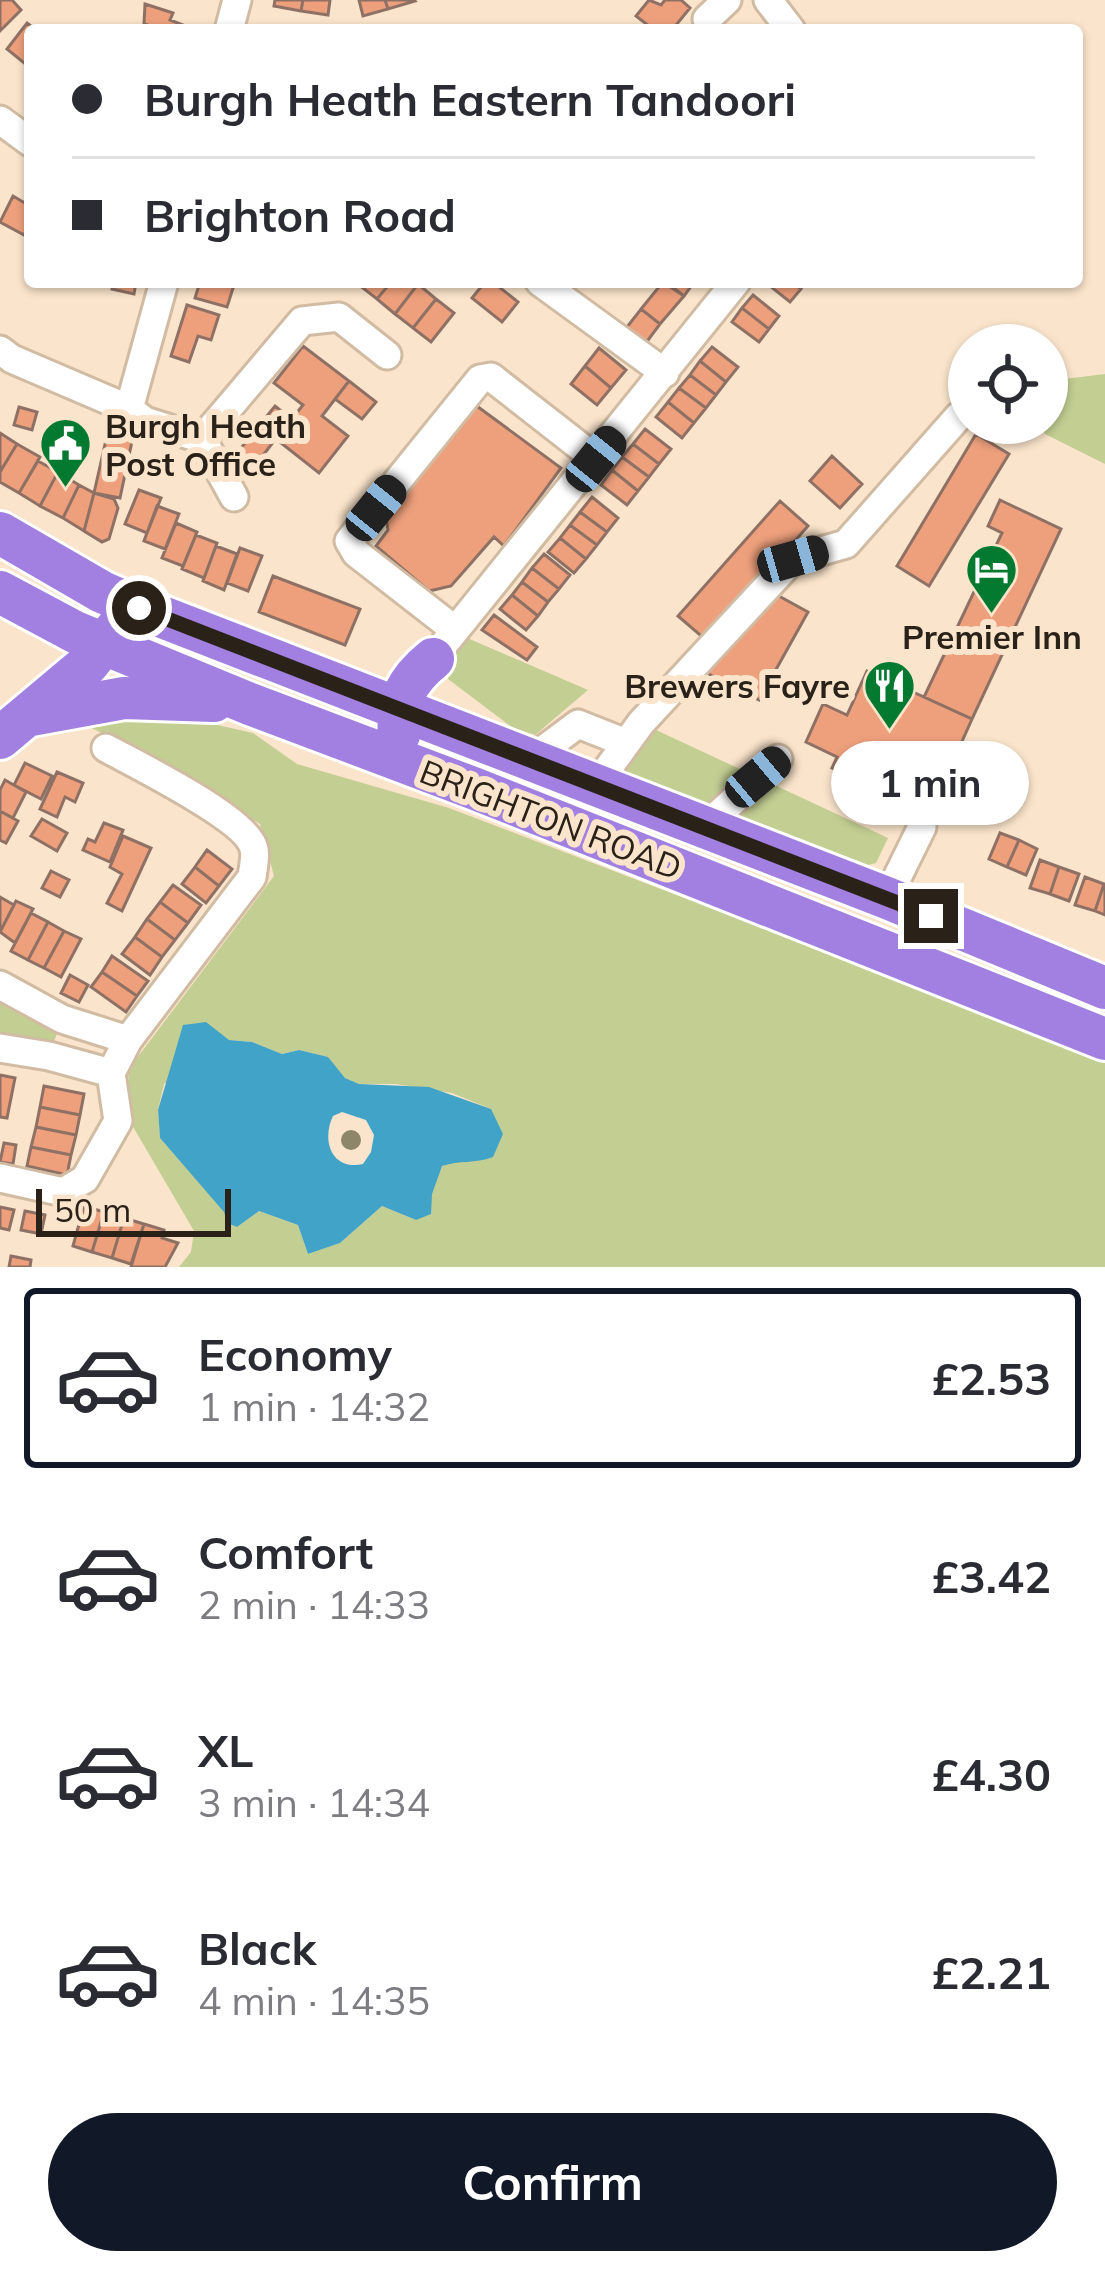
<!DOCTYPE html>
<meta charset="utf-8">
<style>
:root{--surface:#fff;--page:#f2f2f3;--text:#2b2b33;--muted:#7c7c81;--line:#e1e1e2;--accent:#111827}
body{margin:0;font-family:Mulish,sans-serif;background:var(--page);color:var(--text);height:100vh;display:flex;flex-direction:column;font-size:45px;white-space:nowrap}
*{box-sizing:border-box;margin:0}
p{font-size:39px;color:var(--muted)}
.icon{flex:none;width:66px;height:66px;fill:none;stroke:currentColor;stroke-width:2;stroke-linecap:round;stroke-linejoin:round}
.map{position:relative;height:1267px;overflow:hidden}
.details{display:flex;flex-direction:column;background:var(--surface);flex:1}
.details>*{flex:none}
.guide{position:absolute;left:24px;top:24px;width:1059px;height:264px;border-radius:12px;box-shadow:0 3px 9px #0004;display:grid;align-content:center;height:264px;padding:0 48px;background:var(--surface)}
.fabs{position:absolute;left:948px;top:324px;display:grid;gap:24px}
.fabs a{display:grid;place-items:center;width:120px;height:120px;border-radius:50%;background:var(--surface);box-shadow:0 3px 9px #0004;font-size:60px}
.scale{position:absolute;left:36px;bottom:30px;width:195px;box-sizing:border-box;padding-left:12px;border:6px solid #2a2219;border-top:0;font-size:33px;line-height:42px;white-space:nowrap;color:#2a2219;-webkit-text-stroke:9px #fae4cb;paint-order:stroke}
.end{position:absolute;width:54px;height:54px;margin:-27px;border:15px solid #2a2219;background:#fff;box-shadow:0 0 0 6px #fff}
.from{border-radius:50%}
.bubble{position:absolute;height:84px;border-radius:42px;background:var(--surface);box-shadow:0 3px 9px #0004;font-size:39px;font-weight:700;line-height:84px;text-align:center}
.car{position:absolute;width:36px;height:72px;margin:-36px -18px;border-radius:15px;box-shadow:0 0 9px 3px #0007;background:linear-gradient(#222 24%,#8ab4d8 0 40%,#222 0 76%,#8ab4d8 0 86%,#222 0)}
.guide b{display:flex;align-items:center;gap:42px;height:114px;font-size:45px}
.guide b+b{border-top:3px solid var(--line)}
.guide i{width:30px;height:30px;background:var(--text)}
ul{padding:21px 0 0;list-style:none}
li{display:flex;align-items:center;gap:36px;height:180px;margin:0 24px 18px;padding:0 24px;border:6px solid transparent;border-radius:12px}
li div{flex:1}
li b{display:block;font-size:45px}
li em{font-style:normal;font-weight:700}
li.on{border-color:var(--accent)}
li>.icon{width:108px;height:108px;stroke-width:1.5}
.cta{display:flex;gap:24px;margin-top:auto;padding:24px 48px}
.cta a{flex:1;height:138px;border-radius:72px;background:var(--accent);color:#fff;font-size:48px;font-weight:700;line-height:138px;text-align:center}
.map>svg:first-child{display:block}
</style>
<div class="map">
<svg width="1105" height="1267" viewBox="0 0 1105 1267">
<rect width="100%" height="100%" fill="#fae4cb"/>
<path fill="#c3ce93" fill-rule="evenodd" d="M 1105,374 L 1105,464 L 1045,434 L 1039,423 L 1047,423 L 1047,376 L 1056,380 Z
M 465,637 L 588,690 L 535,735 L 513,728 L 448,679 L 447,665 Z
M 146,709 L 253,733 L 297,764 L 449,808 L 1105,1059 L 1105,1267 L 179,1267 L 191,1252 L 194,1231 L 132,1125 L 128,1070 L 274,876 L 260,824 L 141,752 L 79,722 ZM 229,1040 L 252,1042 L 282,1054 L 299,1050 L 327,1057 L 345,1078 L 359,1084 L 396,1084 L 452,1093 L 491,1109 L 458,1160 L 442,1166 L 416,1220 L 382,1206 L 340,1243 L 308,1254 L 298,1225 L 259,1211 L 237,1227 L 227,1223 L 225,1212 L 160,1138 L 158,1110 L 164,1084 Z
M 641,723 L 888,838 L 876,863 L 848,870 L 625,785 L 626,743 Z
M 0,985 L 62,1019 L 49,1056 L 0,1051 Z"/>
<path fill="#41a3c8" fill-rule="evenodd" d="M 206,1022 L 229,1040 L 252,1042 L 282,1054 L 299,1050 L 328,1057 L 345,1078 L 359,1084 L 429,1087 L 491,1109 L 503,1134 L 493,1157 C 474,1164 460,1160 442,1166 L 432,1194 L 431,1214 L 416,1220 L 382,1206 L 340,1243 L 308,1254 L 298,1225 L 259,1211 L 237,1227 L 227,1223 L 224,1212 L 160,1138 L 158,1110 L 183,1025 ZM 342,1112 L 366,1120 L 374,1135 L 371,1152 L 363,1164 C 332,1171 321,1141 333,1116 Z"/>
<path fill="#eea07c" stroke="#8e7164" stroke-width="3" d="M 0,0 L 12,0 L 21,10 L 0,31 Z
M 275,0 L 303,0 L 301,11 L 274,6 Z
M 303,0 L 330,0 L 328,15 L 301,11 Z
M 359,0 L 385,0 L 388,9 L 363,16 Z
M 385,0 L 414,0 L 415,1 L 388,9 Z
M 649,0 L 661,5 L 665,0 L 681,0 L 690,8 L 672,30 L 654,30 L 636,16 Z
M 145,4 L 173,13 L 170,20 L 183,25 L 183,30 L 164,30 L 144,24 Z
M 27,23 L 36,30 L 30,30 L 29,67 L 7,49 Z
M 13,196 L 30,206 L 30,224 L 24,235 L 0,222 Z
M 113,282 L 136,282 L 134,294 L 112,289 Z
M 200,282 L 235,282 L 227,307 L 195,298 Z
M 361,282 L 391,282 L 377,299 L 359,285 Z
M 391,282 L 418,284 L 395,314 L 377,299 Z
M 485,282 L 493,282 L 518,302 L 502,322 L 472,298 Z
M 663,282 L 684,296 L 660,324 L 641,309 Z
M 666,282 L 694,282 L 684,296 Z
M 765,282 L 792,282 L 801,289 L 790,302 Z
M 418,284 L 436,299 L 413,328 L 395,314 Z
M 753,295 L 779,316 L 769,329 L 742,308 Z
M 436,299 L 454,313 L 431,342 L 413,328 Z
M 187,305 L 219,315 L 211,340 L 198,336 L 189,362 L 171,356 Z
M 742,308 L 769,329 L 759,342 L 732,322 Z
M 641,309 L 660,324 L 640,351 L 620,336 Z
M 303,346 L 349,381 L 322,416 L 348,436 L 319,473 L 276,439 L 303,405 L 274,383 Z
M 712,347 L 738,367 L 726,382 L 700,361 Z
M 599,348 L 626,370 L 611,388 L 585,366 Z
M 700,361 L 726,382 L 716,395 L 690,375 Z
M 585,366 L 611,388 L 597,405 L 571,384 Z
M 690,375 L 716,395 L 706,408 L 679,388 Z
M 349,381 L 376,402 L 362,419 L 335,399 Z
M 679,388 L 706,408 L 694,423 L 668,402 Z
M 668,402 L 694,423 L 682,438 L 656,417 Z
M 474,404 L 561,468 L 504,546 L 494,537 L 451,586 L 429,591 L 376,546 L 388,530 L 385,513 Z
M 275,406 L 291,419 L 254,467 L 237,453 Z
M 19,407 L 37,412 L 32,430 L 14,425 Z
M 112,413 L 135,427 L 120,498 L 94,493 Z
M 645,429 L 671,449 L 659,464 L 633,444 Z
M 61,431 L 79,436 L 74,454 L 56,448 Z
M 0,433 L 17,444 L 0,472 Z
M 976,434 L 1009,454 L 929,586 L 897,566 Z
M 17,444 L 40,457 L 19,493 L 0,482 L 0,472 Z
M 633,444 L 659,464 L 649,477 L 622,457 Z
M 832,456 L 862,484 L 840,508 L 810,481 Z
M 622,457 L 649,477 L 638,491 L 612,470 Z
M 38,461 L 58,472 L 40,506 L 19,493 Z
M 612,470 L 638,491 L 627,505 L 601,485 Z
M 58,472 L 79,485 L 63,518 L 40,506 Z
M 79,485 L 94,493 L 84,531 L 63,518 Z
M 139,490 L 161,498 L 147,533 L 125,524 Z
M 94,493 L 114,499 L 118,508 L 109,539 L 102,542 L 84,531 Z
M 592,497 L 618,518 L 607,532 L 580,512 Z
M 1000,500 L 1061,529 L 972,719 L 924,697 L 1002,533 L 988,526 Z
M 780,501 L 808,526 L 707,641 L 678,616 Z
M 157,506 L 179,514 L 165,549 L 144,541 Z
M 580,512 L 607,532 L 597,545 L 570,525 Z
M 176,523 L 197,532 L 183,566 L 162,558 Z
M 570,525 L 597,545 L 586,559 L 560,538 Z
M 196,535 L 217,543 L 204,578 L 182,569 Z
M 560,538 L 586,559 L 574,573 L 548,552 Z
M 216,546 L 237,554 L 224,590 L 203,581 Z
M 240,548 L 262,556 L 248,591 L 227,583 Z
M 544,554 L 570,575 L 559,589 L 532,568 Z
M 532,568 L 559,589 L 548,602 L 522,582 Z
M 273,576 L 360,609 L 345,645 L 259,612 Z
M 522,582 L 548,602 L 538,616 L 512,595 Z
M 512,595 L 538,616 L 526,630 L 500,609 Z
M 777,595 L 808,612 L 759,700 L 699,669 L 760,602 L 771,604 Z
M 494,615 L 537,647 L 527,660 L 482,630 Z
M 867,671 L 972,719 L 939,793 L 915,805 L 832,768 L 837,757 L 806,742 L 823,704 L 847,715 Z
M 25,763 L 52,776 L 41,799 L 14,785 Z
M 57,772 L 83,783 L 75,802 L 65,797 L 57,817 L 40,809 Z
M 5,780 L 26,792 L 13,818 L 0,811 L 0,790 Z
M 0,811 L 18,821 L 6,843 L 0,840 Z
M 42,819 L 67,833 L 57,851 L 31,836 Z
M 104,823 L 123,830 L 110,862 L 83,850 L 88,839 L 95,842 Z
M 1000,833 L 1019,840 L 1007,867 L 989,859 Z
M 123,836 L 151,848 L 122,911 L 107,903 L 122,874 L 110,867 Z
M 1019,840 L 1037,849 L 1026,875 L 1007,867 Z
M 207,850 L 232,869 L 219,886 L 195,867 Z
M 1040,860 L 1059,867 L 1050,894 L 1030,888 Z
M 195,867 L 219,886 L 206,903 L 182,884 Z
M 1059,867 L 1079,874 L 1069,901 L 1050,894 Z
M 51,871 L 69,880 L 60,897 L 42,888 Z
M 1085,877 L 1104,884 L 1095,911 L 1075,905 Z
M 1104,884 L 1105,884 L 1105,915 L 1095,911 Z
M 173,885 L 201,905 L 188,923 L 160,902 Z
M 0,897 L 14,905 L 0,932 Z
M 16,901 L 33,909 L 15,943 L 0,932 Z
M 160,902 L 188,923 L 175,940 L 147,919 Z
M 31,913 L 48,922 L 28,960 L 11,951 Z
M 147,919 L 175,940 L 162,957 L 135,937 Z
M 48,922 L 64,931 L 44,968 L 28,960 Z
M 64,931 L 81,939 L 61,977 L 44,968 Z
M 135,937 L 162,957 L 150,975 L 122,954 Z
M 112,956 L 148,981 L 137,996 L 102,972 Z
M 102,972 L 137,996 L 126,1012 L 91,987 Z
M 70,975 L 88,985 L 79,1002 L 61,993 Z
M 0,1075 L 15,1078 L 7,1118 L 0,1117 Z
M 44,1086 L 84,1094 L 80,1115 L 40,1107 Z
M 40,1107 L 80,1115 L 76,1135 L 36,1127 Z
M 36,1127 L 76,1135 L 71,1155 L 31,1147 Z
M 4,1143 L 16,1145 L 13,1164 L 0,1162 Z
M 31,1147 L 71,1155 L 67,1175 L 27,1166 Z
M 84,1206 L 104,1212 L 92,1252 L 73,1246 Z
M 0,1207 L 14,1210 L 9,1230 L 0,1228 Z
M 25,1211 L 45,1215 L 41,1234 L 21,1230 Z
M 104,1212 L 124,1218 L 112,1258 L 92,1252 Z
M 124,1218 L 144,1224 L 131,1264 L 112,1258 Z
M 144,1224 L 164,1230 L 162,1238 L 178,1243 L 165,1267 L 131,1267 Z
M 11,1256 L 31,1260 L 30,1267 L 9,1267 Z"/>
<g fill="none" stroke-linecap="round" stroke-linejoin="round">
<defs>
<path id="minor" d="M 768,0 L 791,30
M 707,19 L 727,0
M 229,30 L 237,0
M 0,120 L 30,142
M 540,282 L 665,373
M 0,350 L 12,359 L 129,409 L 145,421 L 202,439 L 302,321 L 339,317 L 387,355
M 129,409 L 164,282
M 202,439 L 234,497
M 455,630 L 356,553 L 349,541 L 480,379 L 491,377 L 596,459
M 445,643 L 736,282
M 531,759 L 578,724 L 626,743
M 596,785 L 641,723 L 793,559 L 846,544 L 959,416
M 705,827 L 778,759
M 887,898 L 922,827
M 0,985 L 62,1019 L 128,1040
M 0,1048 L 49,1056 L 111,1073
M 0,1178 L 63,1192 L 85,1179 L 118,1121 L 111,1073 L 128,1040 L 252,877 C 253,869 256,856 254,849 C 248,819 135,764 106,748"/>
<path id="highway" d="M 0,533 L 102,592 L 139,608 L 887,898 L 1105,988
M 0,592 L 75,632 L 250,704 L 473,788 L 1105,1039
M 31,715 L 124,698 L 214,701
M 399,735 C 396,701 407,680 433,659
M 0,738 L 88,664 L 120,624"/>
</defs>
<use href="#minor" stroke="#d1bca3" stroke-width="33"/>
<use href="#highway" stroke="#fff" stroke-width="48"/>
<use href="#minor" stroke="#fff" stroke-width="27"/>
<use href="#highway" stroke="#a180e1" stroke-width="42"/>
</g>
<circle fill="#8d8668" cx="351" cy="1140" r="10"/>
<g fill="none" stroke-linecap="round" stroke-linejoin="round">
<path stroke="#2a2219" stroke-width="15" d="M 139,608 L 931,916"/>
</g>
<defs>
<symbol id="civic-pin" viewBox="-11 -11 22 30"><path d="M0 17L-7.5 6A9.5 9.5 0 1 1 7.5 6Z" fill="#047a30" stroke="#fae4cb"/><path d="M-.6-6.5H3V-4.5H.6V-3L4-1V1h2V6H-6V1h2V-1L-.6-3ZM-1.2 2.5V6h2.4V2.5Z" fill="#fff"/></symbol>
<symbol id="hotel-pin" viewBox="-11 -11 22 30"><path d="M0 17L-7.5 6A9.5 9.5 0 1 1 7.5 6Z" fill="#047a30" stroke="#fae4cb"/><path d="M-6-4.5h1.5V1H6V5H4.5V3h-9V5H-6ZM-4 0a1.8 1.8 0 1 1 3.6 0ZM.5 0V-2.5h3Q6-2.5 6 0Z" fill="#fff"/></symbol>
<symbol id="restaurant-pin" viewBox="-11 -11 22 30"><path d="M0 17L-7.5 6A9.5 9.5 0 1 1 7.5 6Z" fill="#047a30" stroke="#fae4cb"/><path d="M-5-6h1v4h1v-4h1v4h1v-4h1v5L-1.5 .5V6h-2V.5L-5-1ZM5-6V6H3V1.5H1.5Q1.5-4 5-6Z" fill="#fff"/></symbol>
</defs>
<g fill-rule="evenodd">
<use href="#civic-pin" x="36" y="414" width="59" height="81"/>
<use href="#hotel-pin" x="962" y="540" width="59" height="81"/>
<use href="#restaurant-pin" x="860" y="656" width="59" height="81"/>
</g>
<g text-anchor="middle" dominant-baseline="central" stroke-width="12" stroke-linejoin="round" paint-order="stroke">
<g font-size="33" font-weight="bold" fill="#2a2219" stroke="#fae4cb" text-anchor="start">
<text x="105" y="425">Burgh Heath<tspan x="105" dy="38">Post Office</tspan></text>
<text x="992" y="636" text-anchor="middle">Premier Inn</text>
<text x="850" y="685" text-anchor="end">Brewers Fayre</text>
</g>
<g font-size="33" fill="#2a2219" stroke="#fae4cb">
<text transform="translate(551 819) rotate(21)">BRIGHTON ROAD</text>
</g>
</g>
</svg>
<div class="fabs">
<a><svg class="icon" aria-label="locate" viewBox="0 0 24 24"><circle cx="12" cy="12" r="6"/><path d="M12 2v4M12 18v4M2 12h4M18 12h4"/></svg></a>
</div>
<div class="scale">50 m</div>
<i class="end from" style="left:139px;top:608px"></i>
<i class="end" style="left:931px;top:916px"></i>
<div class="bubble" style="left:831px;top:741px;width:198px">1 min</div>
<i class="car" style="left:596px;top:459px;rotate:39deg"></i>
<i class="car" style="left:376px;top:508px;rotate:39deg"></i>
<i class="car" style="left:793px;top:559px;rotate:74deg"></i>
<i class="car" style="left:758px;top:777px;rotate:50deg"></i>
<div class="guide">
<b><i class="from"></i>Burgh Heath Eastern Tandoori</b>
<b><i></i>Brighton Road</b>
</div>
</div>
<section class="details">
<ul>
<li class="on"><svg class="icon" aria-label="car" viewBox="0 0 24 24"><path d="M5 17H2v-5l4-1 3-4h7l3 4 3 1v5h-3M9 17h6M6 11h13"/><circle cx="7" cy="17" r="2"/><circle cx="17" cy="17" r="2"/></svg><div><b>Economy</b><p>1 min · 14:32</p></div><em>£2.53</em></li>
<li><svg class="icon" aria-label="car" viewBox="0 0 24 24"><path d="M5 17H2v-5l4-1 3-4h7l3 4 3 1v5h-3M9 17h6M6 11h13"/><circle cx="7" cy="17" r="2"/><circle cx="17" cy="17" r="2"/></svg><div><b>Comfort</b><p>2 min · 14:33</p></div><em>£3.42</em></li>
<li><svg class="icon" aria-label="car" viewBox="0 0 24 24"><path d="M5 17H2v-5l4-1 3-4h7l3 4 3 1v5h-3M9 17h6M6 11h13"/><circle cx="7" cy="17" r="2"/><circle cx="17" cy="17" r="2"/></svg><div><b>XL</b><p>3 min · 14:34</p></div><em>£4.30</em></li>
<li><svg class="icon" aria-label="car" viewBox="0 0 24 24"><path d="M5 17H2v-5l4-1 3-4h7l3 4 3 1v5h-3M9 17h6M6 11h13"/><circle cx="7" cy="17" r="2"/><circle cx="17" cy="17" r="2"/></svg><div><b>Black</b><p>4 min · 14:35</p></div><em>£2.21</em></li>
</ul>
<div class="cta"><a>Confirm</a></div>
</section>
